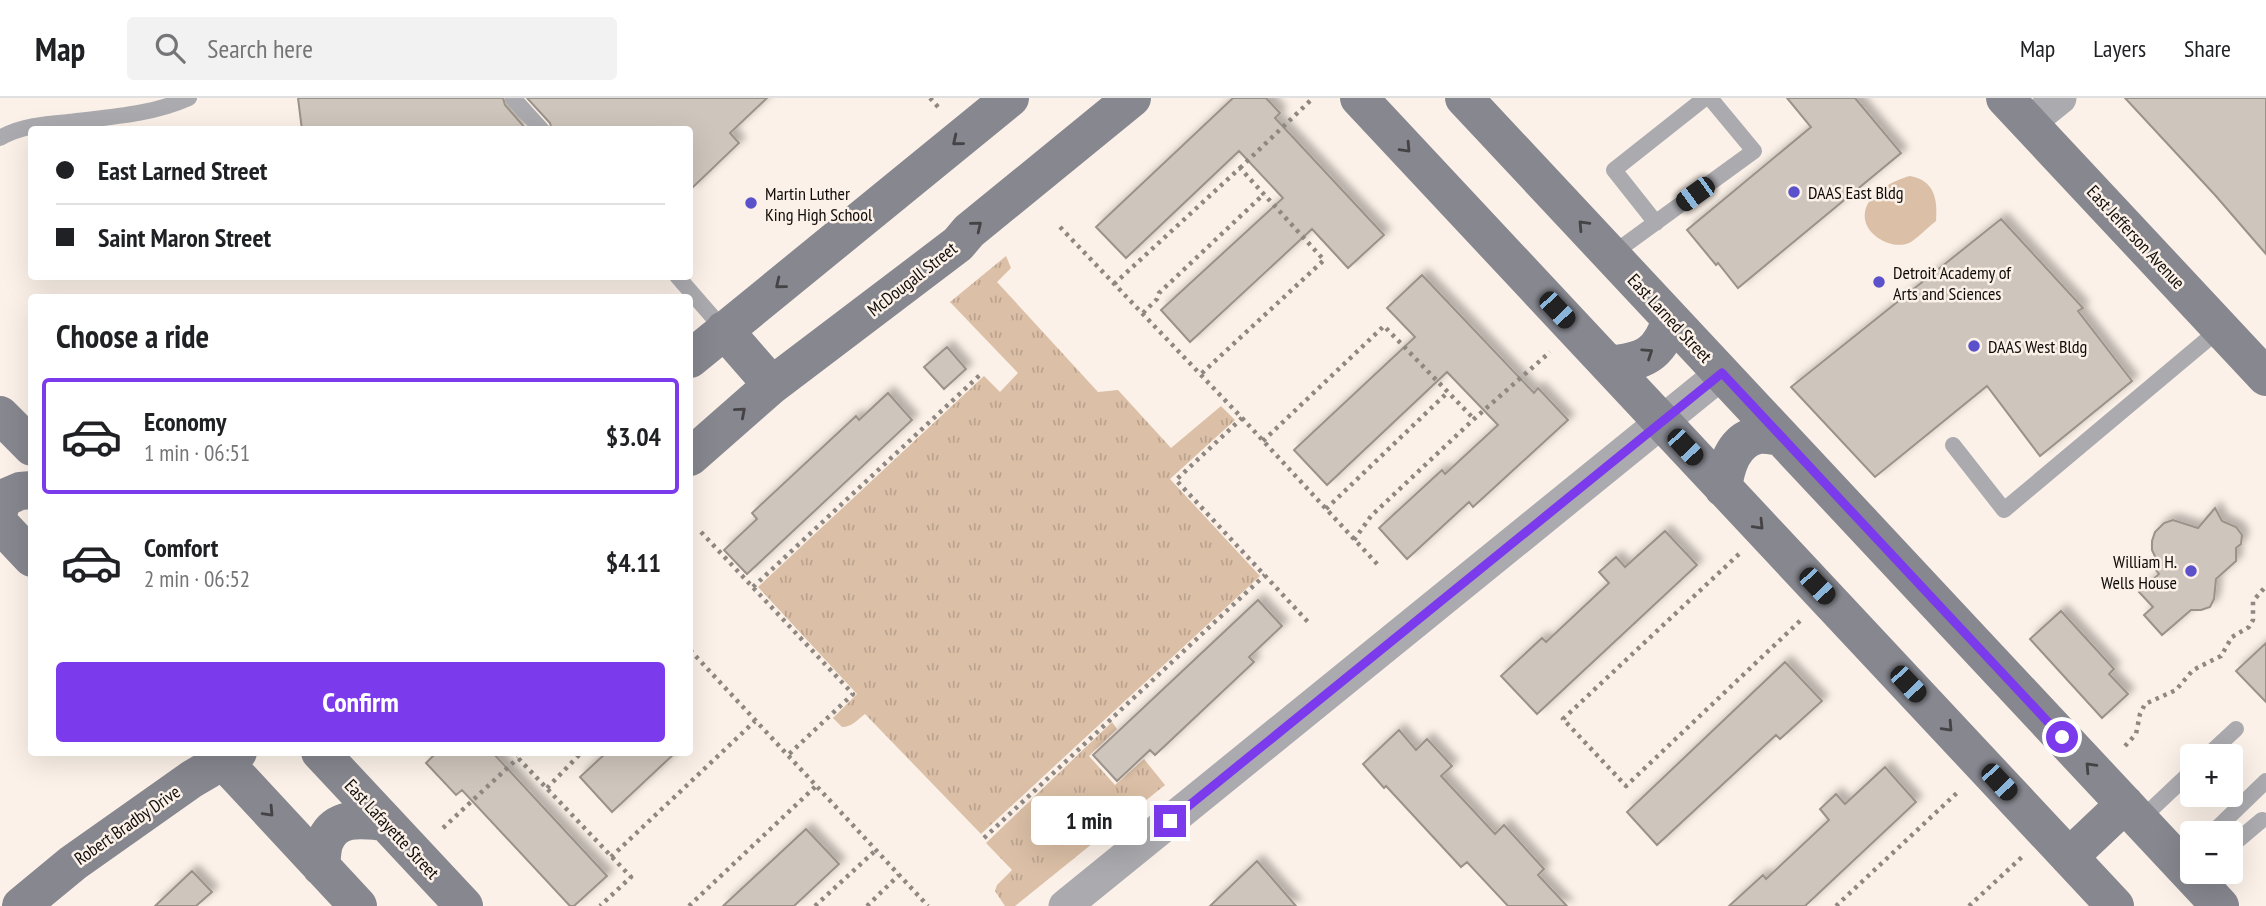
<!DOCTYPE html>
<meta charset="utf-8">
<style>
:root{--surface:#fff;--page:#f2f2f2;--text:#202124;--muted:#757577;--line:#e0e0e0;--accent:#7c3aed}
body{margin:0;font-family:"PT Sans Narrow",sans-serif;background:var(--page);color:var(--text);height:100vh;display:flex;flex-direction:column;font-size:26px;white-space:nowrap}
*{box-sizing:border-box;margin:0}
p{font-size:23px;color:var(--muted)}
.icon{flex:none;width:38px;height:38px;fill:none;stroke:currentColor;stroke-width:2;stroke-linecap:round;stroke-linejoin:round}
.map{position:relative;flex:1;overflow:hidden}
.side{position:absolute;left:28px;top:196px;width:665px;height:462px;display:flex;flex-direction:column;background:var(--surface);border-radius:7px;box-shadow:0 7px 28px #0002}
.side>*{flex:none}
.banner{position:absolute;left:28px;top:28px;width:665px;height:154px;border-radius:7px;box-shadow:0 7px 28px #0002;display:grid;align-content:center;height:154px;padding:0 28px;background:var(--surface)}
.controls{position:absolute;left:2180px;top:646px;display:grid;gap:14px}
.controls a{display:grid;place-items:center;width:63px;height:63px;border-radius:7px;background:var(--surface);box-shadow:0 7px 28px #0002;font-size:35px}
.end{position:absolute;width:32px;height:32px;margin:-16px;border:9px solid #7c3aed;background:#fff;box-shadow:0 0 0 4px #fff}
.from{border-radius:50%}
.bubble{position:absolute;height:49px;border-radius:7px;background:var(--surface);box-shadow:0 7px 28px #0002;font-size:23px;font-weight:700;line-height:49px;text-align:center}
.car{position:absolute;width:21px;height:42px;margin:-21px -10px;border-radius:9px;box-shadow:0 0 5px 2px #0007;background:linear-gradient(#222 24%,#8ab4d8 0 40%,#222 0 76%,#8ab4d8 0 86%,#222 0)}
.banner b{display:flex;align-items:center;gap:24px;height:66px;font-size:26px}
.banner b+b{border-top:2px solid var(--line)}
.banner i{width:18px;height:18px;background:var(--text)}
ul{padding:0;list-style:none}
li{display:flex;align-items:center;gap:21px;height:116px;margin:0 14px 10px;padding:0 14px;border:4px solid transparent;border-radius:7px}
li div{flex:1}
li b{display:block;font-size:26px}
li em{font-style:normal;font-weight:700}
li.current{border-color:var(--accent)}
li>.icon{width:63px;height:63px;stroke-width:1.5}
h2{padding:0 28px;font-size:32px;line-height:84px}
.primary-button{display:flex;gap:14px;margin-top:auto;padding:14px 28px}
.primary-button a{flex:1;height:80px;border-radius:7px;background:var(--accent);color:#fff;font-size:28px;font-weight:700;line-height:80px;text-align:center}
header{display:flex;align-items:center;gap:42px;box-sizing:border-box;height:98px;padding:0 35px;background:var(--surface);border-bottom:2px solid var(--line)}
header strong{font-size:33px}
nav{display:flex;gap:38px;margin-inline-start:auto;font-size:24px}
.search{width:490px;height:63px;background:var(--page);display:flex;align-items:center;gap:18px;box-sizing:border-box;padding:0 24px;border-radius:7px;color:var(--muted);font-size:26px}
.map>svg:first-child{display:block}
</style>
<header>
<strong>Map</strong>
<div class="search"><svg class="icon" aria-label="search" viewBox="0 0 24 24"><circle cx="10" cy="10" r="6"/><path d="M15 15l6 6"/></svg>Search here</div>
<nav><a>Map</a><a>Layers</a><a>Share</a></nav>
</header>
<div class="map">
<svg width="2266" height="808" viewBox="0 0 2266 808">
<defs>
<pattern id="grass-tufts" width="24" height="20" patternUnits="userSpaceOnUse" patternTransform="scale(1.75)"><rect width="24" height="20" fill="#dbbfa6"/><path d="M3 7l-1-3M5 7V3M7 7l1-3M15 17l-1-3M17 17v-4M19 17l1-3" fill="none" stroke="#bba38e"/></pattern>
<filter id="shadow"><feDropShadow dx="6" dy="-6" stdDeviation="3.5" flood-color="#0004"/></filter>
</defs>
<rect width="100%" height="100%" fill="#fbf1e8"/>
<path fill="url(#grass-tufts)" d="M 1006,158 L 1011,170 L 997,184 L 1098,294 L 1118,292 L 1171,350 L 1221,308 L 1235,322 L 1170,381 L 1260,478 L 981,736 L 865,616 C 857,622 852,629 842,629 L 833,620 L 857,596 L 758,489 L 984,278 L 1000,294 L 1018,275 L 950,204 Z
M 1112,624 L 1117,631 L 1089,658 L 1115,687 L 1144,661 L 1165,687 L 1015,808 L 1005,808 L 995,793 L 997,787 L 1012,772 L 986,745 Z"/>
<path fill="#dbbfa6" d="M 1910,78 C 1934,82 1938,101 1936,123 C 1928,129 1920,138 1911,144 C 1893,154 1861,136 1865,114 C 1868,95 1894,82 1910,78 Z"/>
<path fill="#cec5bc" stroke="#9b928a" stroke-width="2" filter="url(#shadow)" d="M 298,0 L 503,0 L 505,7 L 527,32 L 302,32 Z
M 527,0 L 767,0 L 730,35 L 739,45 L 690,92 L 690,32 L 552,32 L 550,25 Z
M 1233,0 L 1266,0 L 1280,15 L 1275,20 L 1384,137 L 1348,170 L 1312,131 L 1190,244 L 1161,212 L 1283,100 L 1239,53 L 1126,160 L 1096,129 Z
M 1787,0 L 1855,0 L 1901,55 L 1738,190 L 1718,165 L 1716,167 L 1687,132 L 1811,29 Z
M 2125,0 L 2266,0 L 2266,156 L 2215,97 Z
M 2001,121 L 2083,210 L 2078,213 L 2132,283 L 2040,358 L 1987,288 L 1875,379 L 1791,289 Z
M 1422,177 L 1534,295 L 1538,290 L 1568,322 L 1473,409 L 1469,404 L 1407,461 L 1379,430 L 1442,372 L 1445,376 L 1498,327 L 1447,274 L 1327,387 L 1294,352 L 1415,239 L 1387,210 Z
M 947,249 L 966,271 L 944,291 L 924,269 Z
M 888,295 L 912,322 L 747,476 L 724,452 L 757,421 L 752,415 L 856,318 L 859,322 Z
M 2215,410 L 2222,423 L 2236,429 L 2242,437 L 2241,446 L 2236,450 L 2236,463 L 2216,481 L 2214,501 L 2210,509 L 2201,512 L 2191,512 L 2162,537 L 2144,517 L 2153,509 L 2139,494 L 2159,476 L 2155,471 L 2159,467 L 2152,452 L 2152,443 L 2155,434 L 2164,425 L 2173,422 L 2198,430 Z
M 1665,433 L 1697,467 L 1537,616 L 1501,578 L 1542,540 L 1546,544 L 1609,485 L 1599,474 L 1616,459 L 1625,469 Z
M 1258,502 L 1282,528 L 1249,559 L 1254,564 L 1155,657 L 1150,652 L 1117,683 L 1093,657 Z
M 2061,513 L 2114,571 L 2109,576 L 2128,596 L 2102,620 L 2030,541 Z
M 2266,545 L 2266,604 L 2236,573 Z
M 1785,564 L 1822,603 L 1780,641 L 1776,637 L 1657,747 L 1627,714 Z
M 1399,632 L 1416,652 L 1427,641 L 1452,668 L 1441,678 L 1495,736 L 1504,727 L 1544,771 L 1538,777 L 1567,808 L 1508,808 L 1467,764 L 1461,769 L 1386,688 L 1384,690 L 1363,666 Z
M 437,654 L 492,654 L 607,778 L 574,808 L 570,808 L 462,692 L 456,697 L 426,665 Z
M 607,654 L 676,654 L 612,714 L 580,679 Z
M 1885,669 L 1916,704 L 1805,808 L 1729,808 L 1763,777 L 1766,781 L 1829,722 L 1820,711 L 1836,696 L 1845,706 Z
M 806,731 L 839,766 L 794,808 L 723,808 Z
M 1257,763 L 1296,808 L 1210,808 Z
M 192,773 L 212,794 L 196,808 L 155,808 Z"/>
<g fill="none" stroke-linecap="round" stroke-linejoin="round">
<path stroke="#8f8882" stroke-width="4.5" stroke-dasharray="3.5 5" stroke-linecap="butt" d="M 930,0 L 939,10
M 1240,70 L 1312,1
M 1060,129 L 1242,320 L 1176,382 L 1309,525
M 1114,186 L 1240,70 L 1324,162 L 1201,276
M 1143,215 L 1157,201 L 1159,195 L 1264,96
M 1242,320 L 1378,467
M 1263,343 L 1384,228 L 1474,321
M 1326,411 L 1448,294
M 701,434 L 853,596 L 787,658
M 1354,442 L 1371,418 L 1474,321 L 1550,254
M 1739,456 L 1563,621 L 1626,688 L 1801,522
M 753,489 L 982,275
M 690,552 L 928,808
M 2125,648 L 2136,636 L 2140,616 L 2145,606 L 2176,592 L 2193,572 L 2221,558 L 2232,539 L 2249,529 L 2253,522 L 2253,503 L 2266,488
M 523,654 L 518,660 L 631,779 L 600,808
M 547,690 L 582,654
M 443,730 L 518,660
M 984,740 L 1265,477
M 611,759 L 755,623
M 689,808 L 816,688
M 815,808 L 876,752
M 867,808 L 899,777
M 1836,808 L 1960,692
M 1969,808 L 2022,759"/>
<path stroke="#aaaaaf" stroke-width="16" d="M 513,0 L 542,32
M 0,40 C 20,28 45,26 68,24 C 109,19 151,17 189,0
M 1656,125 L 1614,72 L 1705,0
M 1611,157 L 1754,53 L 1710,0
M 677,178 L 724,232
M 1953,347 L 2004,412 L 2221,230
M 2207,658 L 2236,631
M 2140,722 L 2193,672
M 2212,735 L 2266,683
M 2231,748 L 2262,722"/>
<path stroke="#aaaaaf" stroke-width="33" d="M 2029,25 L 2060,0
M 1065,808 L 1722,275"/>
<path stroke="#86878f" stroke-width="38" d="M 1359,0 L 2115,808
M 1464,0 L 2220,808
M 2005,0 L 2266,279
M 724,232 L 772,287
M 690,261 L 1010,0
M 1609,267 C 1645,263 1659,257 1671,222
M 0,317 L 32,349
M 690,359 L 772,287 L 958,146 L 969,133 L 1132,0
M 1723,390 C 1726,368 1733,342 1758,337 C 1765,336 1774,338 1781,339
M 0,410 L 2,401 L 20,393 L 32,392
M 0,426 L 32,460
M 215,654 L 358,808
M 320,654 L 464,808
M 2069,759 L 2125,706
M 321,769 C 322,760 322,748 326,741 C 337,717 364,722 385,724
M 21,808 L 73,765 L 192,681 L 238,654"/>
</g>
<defs><path id="oneway-chevron" d="M-2-3.5L2.5 0L-2 3.5" fill="none" stroke-width="1.6" stroke-linecap="round" stroke-linejoin="round" transform="scale(1.75)"/></defs>
<g stroke="#454345">
<use href="#oneway-chevron" transform="translate(957 43) rotate(141)"/>
<use href="#oneway-chevron" transform="translate(1406 50) rotate(47)"/>
<use href="#oneway-chevron" transform="translate(1583 127) rotate(-133)"/>
<use href="#oneway-chevron" transform="translate(977 128) rotate(-39)"/>
<use href="#oneway-chevron" transform="translate(780 186) rotate(141)"/>
<use href="#oneway-chevron" transform="translate(1648 255) rotate(-34)"/>
<use href="#oneway-chevron" transform="translate(741 314) rotate(-41)"/>
<use href="#oneway-chevron" transform="translate(1759 427) rotate(46)"/>
<use href="#oneway-chevron" transform="translate(1948 629) rotate(47)"/>
<use href="#oneway-chevron" transform="translate(2090 669) rotate(-133)"/>
<use href="#oneway-chevron" transform="translate(269 714) rotate(47)"/>
</g>
<g fill="none" stroke-linecap="round" stroke-linejoin="round">
<path stroke="#7c3aed" stroke-width="9" d="M 1170,723 L 1722,275 L 2062,639"/>
</g>
<g fill="#5b52cb" stroke="#fbf1e8" stroke-width="2.5">
<circle cx="1794" cy="94" r="7"/>
<circle cx="751" cy="105" r="7"/>
<circle cx="1879" cy="184" r="7"/>
<circle cx="1974" cy="248" r="7"/>
<circle cx="2191" cy="473" r="7"/>
</g>
<g text-anchor="middle" dominant-baseline="central" stroke-width="5" stroke-linejoin="round" paint-order="stroke">
<g font-size="18" fill="#0f0b09" stroke="#fbf1e8" text-anchor="start">
<text x="1808" y="94">DAAS East Bldg</text>
<text x="765" y="95">Martin Luther<tspan x="765" dy="21">King High School</tspan></text>
<text x="1893" y="174">Detroit Academy of<tspan x="1893" dy="21">Arts and Sciences</tspan></text>
<text x="1988" y="248">DAAS West Bldg</text>
<text x="2177" y="463" text-anchor="end">William H.<tspan x="2177" dy="21">Wells House</tspan></text>
</g>
<g font-size="18" fill="#0f0b09" stroke="#fbf1e8">
<text transform="translate(2136 139) rotate(47)">East Jefferson Avenue</text>
<text transform="translate(912 181) rotate(-38)">McDougall Street</text>
<text transform="translate(1670 220) rotate(47)">East Larned Street</text>
<text transform="translate(127 727) rotate(-35)">Robert Bradby Drive</text>
<text transform="translate(392 731) rotate(47)">East Lafayette Street</text>
</g>
</g>
</svg>
<div class="controls">
<a>+</a>
<a>−</a>
</div>
<i class="end from" style="left:2062px;top:639px"></i>
<i class="end" style="left:1170px;top:723px"></i>
<div class="bubble" style="left:1031px;top:698px;width:116px">1 min</div>
<i class="car" style="left:1695px;top:96px;rotate:234deg"></i>
<i class="car" style="left:1557px;top:212px;rotate:137deg"></i>
<i class="car" style="left:1685px;top:349px;rotate:137deg"></i>
<i class="car" style="left:1817px;top:488px;rotate:137deg"></i>
<i class="car" style="left:1908px;top:586px;rotate:137deg"></i>
<i class="car" style="left:1999px;top:684px;rotate:137deg"></i>
<div class="banner">
<b><i class="from"></i>East Larned Street</b>
<b><i></i>Saint Maron Street</b>
</div>
<section class="side">
<h2>Choose a ride</h2>
<ul>
<li class="current"><svg class="icon" aria-label="car" viewBox="0 0 24 24"><path d="M5 17H2v-5l4-1 3-4h7l3 4 3 1v5h-3M9 17h6M6 11h13"/><circle cx="7" cy="17" r="2"/><circle cx="17" cy="17" r="2"/></svg><div><b>Economy</b><p>1 min · 06:51</p></div><em>$3.04</em></li>
<li><svg class="icon" aria-label="car" viewBox="0 0 24 24"><path d="M5 17H2v-5l4-1 3-4h7l3 4 3 1v5h-3M9 17h6M6 11h13"/><circle cx="7" cy="17" r="2"/><circle cx="17" cy="17" r="2"/></svg><div><b>Comfort</b><p>2 min · 06:52</p></div><em>$4.11</em></li>
</ul>
<div class="primary-button"><a>Confirm</a></div>
</section>
</div>
